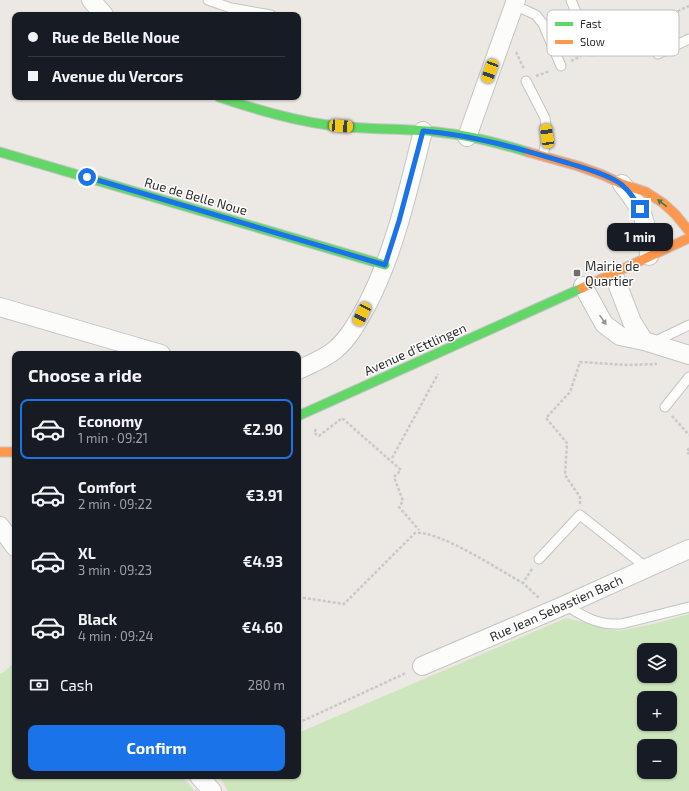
<!DOCTYPE html>
<meta charset="utf-8">
<style>
:root{--surface:#171b24;--page:#20242c;--text:#f1f3f6;--muted:#9ea1a6;--line:#363941;--accent:#1a73e8}
body{margin:0;font-family:"Exo 2",sans-serif;background:var(--page);color:var(--text);height:100vh;display:flex;flex-direction:column;font-size:15px;white-space:nowrap}
*{box-sizing:border-box;margin:0}
p{font-size:13px;color:var(--muted)}
.icon{flex:none;width:22px;height:22px;fill:none;stroke:currentColor;stroke-width:2;stroke-linecap:round;stroke-linejoin:round}
.map{position:relative;flex:1;overflow:hidden}
.details{position:absolute;left:12px;top:351px;width:289px;height:428px;display:flex;flex-direction:column;background:var(--surface);border-radius:8px;box-shadow:0 1px 3px #0004}
.details>*{flex:none}
.top-card{position:absolute;left:12px;top:12px;width:289px;height:88px;border-radius:8px;box-shadow:0 1px 3px #0004;display:grid;align-content:center;height:88px;padding:0 16px;background:var(--surface)}
.controls{position:absolute;left:637px;top:643px;display:grid;gap:8px}
.controls a{display:grid;place-items:center;width:40px;height:40px;border-radius:8px;background:var(--surface);box-shadow:0 1px 3px #0004;font-size:20px}
.end{position:absolute;width:18px;height:18px;margin:-9px;border:5px solid #1a73e8;background:#fff;box-shadow:0 0 0 2px #fff}
.from{border-radius:50%}
.bubble{position:absolute;height:28px;border-radius:8px;background:var(--surface);box-shadow:0 1px 3px #0004;font-size:13px;font-weight:700;line-height:28px;text-align:center}
.car{position:absolute;width:12px;height:24px;margin:-12px -6px;border-radius:5px;box-shadow:0 0 3px 1px #0007;background:linear-gradient(#f5c518 24%,#345 0 40%,#f5c518 0 76%,#345 0 86%,#f5c518 0)}
.top-card b{display:flex;align-items:center;gap:14px;height:38px;font-size:15px}
.top-card b+b{border-top:1px solid var(--line)}
.top-card i{width:10px;height:10px;background:var(--text)}
ul{padding:0;list-style:none}
li{display:flex;align-items:center;gap:12px;height:60px;margin:0 8px 6px;padding:0 8px;border:2px solid transparent;border-radius:8px}
li div{flex:1}
li b{display:block;font-size:15px}
li em{font-style:normal;font-weight:700}
li.on{border-color:var(--accent)}
li>.icon{width:36px;height:36px;stroke-width:1.5}
h2{padding:0 16px;font-size:18px;line-height:48px}
.pay{display:flex;align-items:center;gap:10px;height:44px;padding:0 16px;font-size:15px}
.pay p{margin-inline-start:auto}
.action{display:flex;gap:8px;margin-top:auto;padding:8px 16px}
.action a{flex:1;height:46px;border-radius:8px;background:var(--accent);color:#fff;font-size:16px;font-weight:700;line-height:46px;text-align:center}
.map>svg:first-child{display:block}
</style>
<div class="map">
<svg width="689" height="791" viewBox="0 0 689 791">
<rect width="100%" height="100%" fill="#ece8e4"/>
<path fill="#cee6be" fill-rule="evenodd" d="M 689,614 L 689,791 L 228,791 L 219,776 L 298,776 L 298,733 L 566,618 L 619,631 L 657,623 ZM 644,650 L 670,650 L 670,676 L 644,676 ZM 644,698 L 670,698 L 670,724 L 644,724 ZM 644,746 L 670,746 L 670,772 L 644,772 Z
M 15,662 L 15,776 L 181,776 L 195,791 L 0,791 L 0,674 L 4,672 Z"/>
<g fill="none" stroke-linecap="round" stroke-linejoin="round">
<defs>
<path id="lane" d="M 208,0 L 231,8 L 271,15
M 571,0 L 592,51 L 645,27 L 658,54 L 689,39
M 514,5 L 536,15 L 543,24 L 561,66
M 526,81 L 545,118 L 547,136 L 543,156
M 652,343 L 689,325
M 665,407 L 689,377
M 539,559 L 580,515 L 647,568
M 565,605 C 585,617 596,625 621,624 L 689,607"/>
<path id="street" d="M 91,0 L 104,15
M 467,137 L 516,0
M 622,184 C 643,210 648,222 649,256
M 583,286 L 604,324 L 620,336 L 644,341 L 632,322 L 613,273
M 0,307 L 161,354
M 644,341 L 689,355
M 298,370 C 311,364 324,359 335,350 C 350,337 358,321 367,305 C 395,251 408,190 423,131
M 0,526 L 15,547
M 422,666 L 565,605 L 689,549
M 199,776 L 212,791"/>
<path id="fast" d="M 219,97 C 254,109 291,120 328,125 C 364,130 400,128 437,132 C 467,135 499,143 528,152
M 0,152 L 385,265
M 298,416 L 582,288"/>
<path id="slow" d="M 528,152 L 578,166 L 603,175 L 622,184 L 646,192 L 663,203 L 675,214 L 689,231
M 582,288 L 689,238
M 0,452 L 15,452"/>
</defs>
<use href="#lane" stroke="#c5c4c5" stroke-width="11"/>
<use href="#street" stroke="#c5c4c5" stroke-width="20"/>
<use href="#fast" stroke="#c5c4c5" stroke-width="11"/>
<use href="#slow" stroke="#c5c4c5" stroke-width="11"/>
<path stroke="#c9c9c8" stroke-width="2.5" stroke-dasharray="3 2" stroke-linecap="butt" d="M 655,22 L 689,6
M 516,52 L 524,69
M 571,61 L 581,56
M 536,76 L 550,71
M 672,416 L 689,435
M 316,429 L 314,433 L 319,436 L 342,418 L 401,470 L 394,477 L 403,501 L 399,507 L 419,530
M 689,448 L 687,452 L 689,454
M 392,458 L 438,374
M 580,504 L 580,497 L 565,475 L 567,443 L 546,418 L 570,392 L 580,362 L 627,365 L 657,364
M 532,569 L 523,583 L 539,598
M 298,597 L 344,604 L 415,533 C 439,530 499,570 523,583
M 298,723 L 406,673"/>
<use href="#lane" stroke="#fcfcfb" stroke-width="9"/>
<use href="#street" stroke="#fcfcfb" stroke-width="18"/>
<use href="#fast" stroke="#63d668" stroke-width="9"/>
<use href="#slow" stroke="#ff974d" stroke-width="9"/>
</g>
<defs><path id="oneway-solid" d="M-6-.8H1V-3.2L6.5 0L1 3.2V.8H-6Z"/></defs>
<use fill="#467a48" href="#oneway-solid" transform="translate(662 203) rotate(-143)"/>
<use fill="#959594" href="#oneway-solid" transform="translate(603 320) rotate(55)"/>
<g fill="none" stroke-linecap="round" stroke-linejoin="round">
<path stroke="#1a73e8" stroke-width="5" d="M 87,177 L 385,265 L 399,221 L 423,131 C 473,135 521,149 568,163 C 583,168 610,175 622,185 C 629,191 636,201 640,209"/>
</g>
<rect fill="#706f6e" stroke="#fff" stroke-width="1.5" x="573" y="269" width="8" height="8" rx="2"/>
<g text-anchor="middle" dominant-baseline="central" stroke-width="3" stroke-linejoin="round" paint-order="stroke">
<g font-size="13" fill="#2e2e2e" stroke="#fff">
<text transform="translate(196 196) rotate(16)">Rue de Belle Noue</text>
<text transform="translate(415 349) rotate(-24)">Avenue d'Ettlingen</text>
<text transform="translate(556 608) rotate(-24)">Rue Jean Sebastien Bach</text>
</g>
<g font-size="13" fill="#2e2e2e" stroke="#fff" text-anchor="start">
<text x="585" y="266">Mairie de<tspan x="585" dy="15">Quartier</tspan></text>
</g>
</g>
<rect x="547" y="10" width="132" height="46" rx="6" fill="#fff" stroke="#c0c0c0" stroke-width="1"/>
<rect x="555" y="22" width="18" height="4" fill="#63d668"/>
<rect x="555" y="40" width="18" height="4" fill="#ff974d"/>
<g font-size="11" fill="#2e2e2e">
<text x="580" y="28">Fast</text>
<text x="580" y="46">Slow</text>
</g>
</svg>
<div class="controls">
<a><svg class="icon" aria-label="layers" viewBox="0 0 24 24"><path d="M12 4l9 5-9 5-9-5zM3 14l9 5 9-5"/></svg></a>
<a>+</a>
<a>−</a>
</div>
<i class="end from" style="left:87px;top:177px"></i>
<i class="end" style="left:640px;top:209px"></i>
<div class="bubble" style="left:607px;top:223px;width:66px">1 min</div>
<i class="car" style="left:490px;top:71px;rotate:200deg"></i>
<i class="car" style="left:341px;top:126px;rotate:94deg"></i>
<i class="car" style="left:547px;top:136px;rotate:352deg"></i>
<i class="car" style="left:362px;top:314px;rotate:207deg"></i>
<div class="top-card">
<b><i class="from"></i>Rue de Belle Noue</b>
<b><i></i>Avenue du Vercors</b>
</div>
<section class="details">
<h2>Choose a ride</h2>
<ul>
<li class="on"><svg class="icon" aria-label="car" viewBox="0 0 24 24"><path d="M5 17H2v-5l4-1 3-4h7l3 4 3 1v5h-3M9 17h6M6 11h13"/><circle cx="7" cy="17" r="2"/><circle cx="17" cy="17" r="2"/></svg><div><b>Economy</b><p>1 min · 09:21</p></div><em>€2.90</em></li>
<li><svg class="icon" aria-label="car" viewBox="0 0 24 24"><path d="M5 17H2v-5l4-1 3-4h7l3 4 3 1v5h-3M9 17h6M6 11h13"/><circle cx="7" cy="17" r="2"/><circle cx="17" cy="17" r="2"/></svg><div><b>Comfort</b><p>2 min · 09:22</p></div><em>€3.91</em></li>
<li><svg class="icon" aria-label="car" viewBox="0 0 24 24"><path d="M5 17H2v-5l4-1 3-4h7l3 4 3 1v5h-3M9 17h6M6 11h13"/><circle cx="7" cy="17" r="2"/><circle cx="17" cy="17" r="2"/></svg><div><b>XL</b><p>3 min · 09:23</p></div><em>€4.93</em></li>
<li><svg class="icon" aria-label="car" viewBox="0 0 24 24"><path d="M5 17H2v-5l4-1 3-4h7l3 4 3 1v5h-3M9 17h6M6 11h13"/><circle cx="7" cy="17" r="2"/><circle cx="17" cy="17" r="2"/></svg><div><b>Black</b><p>4 min · 09:24</p></div><em>€4.60</em></li>
</ul>
<div class="pay"><svg class="icon" aria-label="cash" viewBox="0 0 24 24"><path d="M3 7h18v10H3z"/><circle cx="12" cy="12" r="2"/></svg>Cash<p>280 m</p></div>
<div class="action"><a>Confirm</a></div>
</section>
</div>
